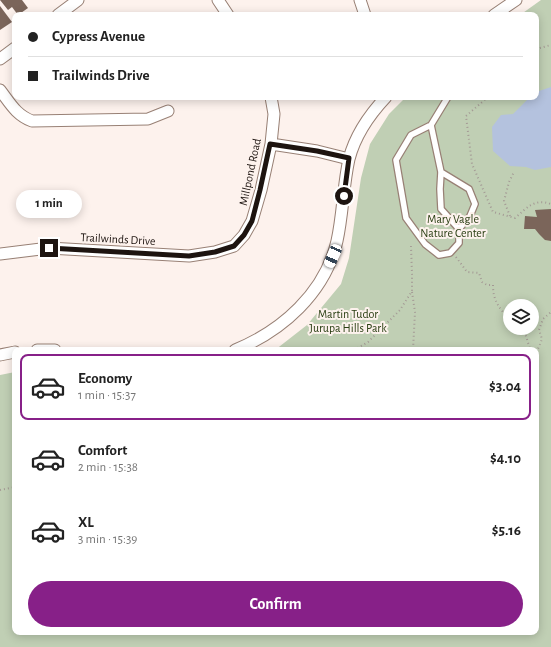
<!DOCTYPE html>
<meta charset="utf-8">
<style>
:root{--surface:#fff;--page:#f2f2f2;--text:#222;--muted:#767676;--line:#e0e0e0;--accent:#872088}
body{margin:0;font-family:"Alegreya Sans",sans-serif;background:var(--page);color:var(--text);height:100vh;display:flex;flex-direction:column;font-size:15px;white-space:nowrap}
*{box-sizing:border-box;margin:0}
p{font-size:13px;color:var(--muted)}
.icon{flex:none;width:22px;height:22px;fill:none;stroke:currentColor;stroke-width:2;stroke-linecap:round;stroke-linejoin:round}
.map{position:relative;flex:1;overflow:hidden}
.details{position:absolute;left:12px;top:347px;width:527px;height:288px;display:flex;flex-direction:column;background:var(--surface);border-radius:8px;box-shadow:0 2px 10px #0003}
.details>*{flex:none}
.banner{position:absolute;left:12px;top:12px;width:527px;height:88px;border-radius:8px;box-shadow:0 2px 10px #0003;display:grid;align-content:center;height:88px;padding:0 16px;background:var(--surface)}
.tools{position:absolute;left:503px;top:299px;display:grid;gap:8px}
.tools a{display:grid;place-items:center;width:36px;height:36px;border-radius:50%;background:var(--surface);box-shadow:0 2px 10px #0003;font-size:20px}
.end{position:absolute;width:18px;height:18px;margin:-9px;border:5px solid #1d1410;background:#fff;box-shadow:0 0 0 2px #fff}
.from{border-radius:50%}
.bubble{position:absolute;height:28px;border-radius:14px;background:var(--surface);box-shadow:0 2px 10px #0003;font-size:13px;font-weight:700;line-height:28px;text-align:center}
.car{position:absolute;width:12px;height:24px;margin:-12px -6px;border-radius:5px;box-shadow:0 0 3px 1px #0007;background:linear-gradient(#fff 24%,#345 0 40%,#fff 0 76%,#345 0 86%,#fff 0)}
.banner b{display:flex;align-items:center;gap:14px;height:38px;font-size:15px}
.banner b+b{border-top:1px solid var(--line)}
.banner i{width:10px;height:10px;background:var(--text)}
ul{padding:7px 0 0;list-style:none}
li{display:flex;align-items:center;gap:12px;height:66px;margin:0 8px 6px;padding:0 8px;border:2px solid transparent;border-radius:8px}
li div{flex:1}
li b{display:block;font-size:15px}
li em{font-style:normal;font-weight:700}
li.on{border-color:var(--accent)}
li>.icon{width:36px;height:36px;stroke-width:1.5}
.action{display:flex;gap:8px;margin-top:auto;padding:8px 16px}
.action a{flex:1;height:46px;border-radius:24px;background:var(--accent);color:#fff;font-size:16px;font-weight:700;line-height:46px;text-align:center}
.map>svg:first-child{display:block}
</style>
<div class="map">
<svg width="551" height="647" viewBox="0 0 551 647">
<rect width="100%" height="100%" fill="#fdf2ed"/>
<path fill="#c0cfb4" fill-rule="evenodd" d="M 541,0 L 551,0 L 551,647 L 0,647 L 0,375 L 15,372 L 15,632 L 536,632 L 536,350 L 275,350 L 307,325 L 341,284 L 349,258 L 361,178 L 370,144 L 389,114 L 406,97 L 536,97 L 536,15 L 520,15 ZM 510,306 L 532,306 L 532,328 L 510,328 Z"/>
<path fill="#b4c2de" d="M 551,87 L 551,167 L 535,170 L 526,167 L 510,166 L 493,151 L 492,127 L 501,115 L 513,114 L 530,97 L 536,97 L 536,92 Z"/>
<path fill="#7b655a" d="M 0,0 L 22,0 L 28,8 L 18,15 L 12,7 L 8,10 Z
M 0,6 L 12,22 L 0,30 Z
M 551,209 L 551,241 L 545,240 L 539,234 L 535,229 L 524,229 L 525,216 L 537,217 L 535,210 Z"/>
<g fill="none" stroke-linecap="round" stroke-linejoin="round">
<defs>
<path id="service" d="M 431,125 L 441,172 L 440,189 L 441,209 L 459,229 L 459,243 L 450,253 L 439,255 L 425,244 L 406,218 L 396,160 L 411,135 L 431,125 L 448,97
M 441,172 L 469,189 L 475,204 L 470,216 L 459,229"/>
<path id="minor" d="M 218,0 L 228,15
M 360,0 L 365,15
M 58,15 L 78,0
M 494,15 L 516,0
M 0,59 L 15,48
M 0,90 C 10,103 16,115 32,121 L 148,119 L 168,111
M 271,144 L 317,151 L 349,159
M 0,254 L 49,248 L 189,256 L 215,252 L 234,246 L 244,235 L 252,221 L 261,190 L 271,144 L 274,114 L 271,97
M 37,350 L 55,350
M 235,350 C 282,331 325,293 337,241 C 343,214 343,186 349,159 C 355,136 370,114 386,97
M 0,355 L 15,352"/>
</defs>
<use href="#service" stroke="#988075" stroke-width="8"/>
<use href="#minor" stroke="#988075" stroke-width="13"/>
<path stroke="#a39994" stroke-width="2" stroke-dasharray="1 3" stroke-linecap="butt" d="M 536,49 L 551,45
M 488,97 L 466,116 L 472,164 L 493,212 L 515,218 C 527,208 534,198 551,204
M 510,216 L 504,201 L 509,182 L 514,172
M 456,257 L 467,272 L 479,273 L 482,282 L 487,285 L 493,285 C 493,302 500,308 510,321
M 412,292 L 415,312 L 413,350
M 516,328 L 526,336 L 530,349 L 532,350
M 354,350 L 368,342 L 400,310 L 412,291 L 412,274 L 411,246
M 536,352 L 539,347 L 542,339 L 539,330 L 543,319 L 551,312
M 0,490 L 15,487"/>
<use href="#service" stroke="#fff" stroke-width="5.5"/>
<use href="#minor" stroke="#fff" stroke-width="11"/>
</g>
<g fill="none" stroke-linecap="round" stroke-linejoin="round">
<path stroke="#1d1410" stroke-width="5" d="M 49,248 L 189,256 L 215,252 L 234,246 L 244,235 L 252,221 L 260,190 L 270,144 L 317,151 L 349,158 L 344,196"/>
</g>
<g text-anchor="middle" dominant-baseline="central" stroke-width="4" stroke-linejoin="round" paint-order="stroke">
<g font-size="12" fill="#1d1410" stroke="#fdf2ed">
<text transform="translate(250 172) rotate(-78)">Millpond Road</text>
<text transform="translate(118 239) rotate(3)">Trailwinds Drive</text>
</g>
<g font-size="12" fill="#293e12" stroke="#fdf2ed">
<text x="453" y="219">Mary Vagle<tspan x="453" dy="14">Nature Center</tspan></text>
<text x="348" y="314">Martin Tudor<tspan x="348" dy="14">Jurupa Hills Park</tspan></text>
</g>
</g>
</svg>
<div class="tools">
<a><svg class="icon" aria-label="layers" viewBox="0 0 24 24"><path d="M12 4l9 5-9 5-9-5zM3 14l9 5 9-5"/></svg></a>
</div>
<i class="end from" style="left:344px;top:196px"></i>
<i class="end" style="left:49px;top:248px"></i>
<div class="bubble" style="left:16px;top:190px;width:66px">1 min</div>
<i class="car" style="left:333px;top:256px;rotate:204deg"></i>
<div class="banner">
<b><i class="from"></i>Cypress Avenue</b>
<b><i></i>Trailwinds Drive</b>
</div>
<section class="details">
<ul>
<li class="on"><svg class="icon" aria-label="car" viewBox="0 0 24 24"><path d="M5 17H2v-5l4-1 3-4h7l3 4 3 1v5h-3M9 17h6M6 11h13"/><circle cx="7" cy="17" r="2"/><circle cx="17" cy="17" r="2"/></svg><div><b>Economy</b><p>1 min · 15:37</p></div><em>$3.04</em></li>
<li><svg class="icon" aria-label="car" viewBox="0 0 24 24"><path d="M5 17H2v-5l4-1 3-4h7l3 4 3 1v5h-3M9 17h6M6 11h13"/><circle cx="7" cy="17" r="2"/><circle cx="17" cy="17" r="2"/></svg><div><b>Comfort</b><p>2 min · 15:38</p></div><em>$4.10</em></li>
<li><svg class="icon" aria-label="car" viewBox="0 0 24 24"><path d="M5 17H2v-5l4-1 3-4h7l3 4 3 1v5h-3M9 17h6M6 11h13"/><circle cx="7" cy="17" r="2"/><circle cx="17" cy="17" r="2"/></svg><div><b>XL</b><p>3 min · 15:39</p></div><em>$5.16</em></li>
</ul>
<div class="action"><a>Confirm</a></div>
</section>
</div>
